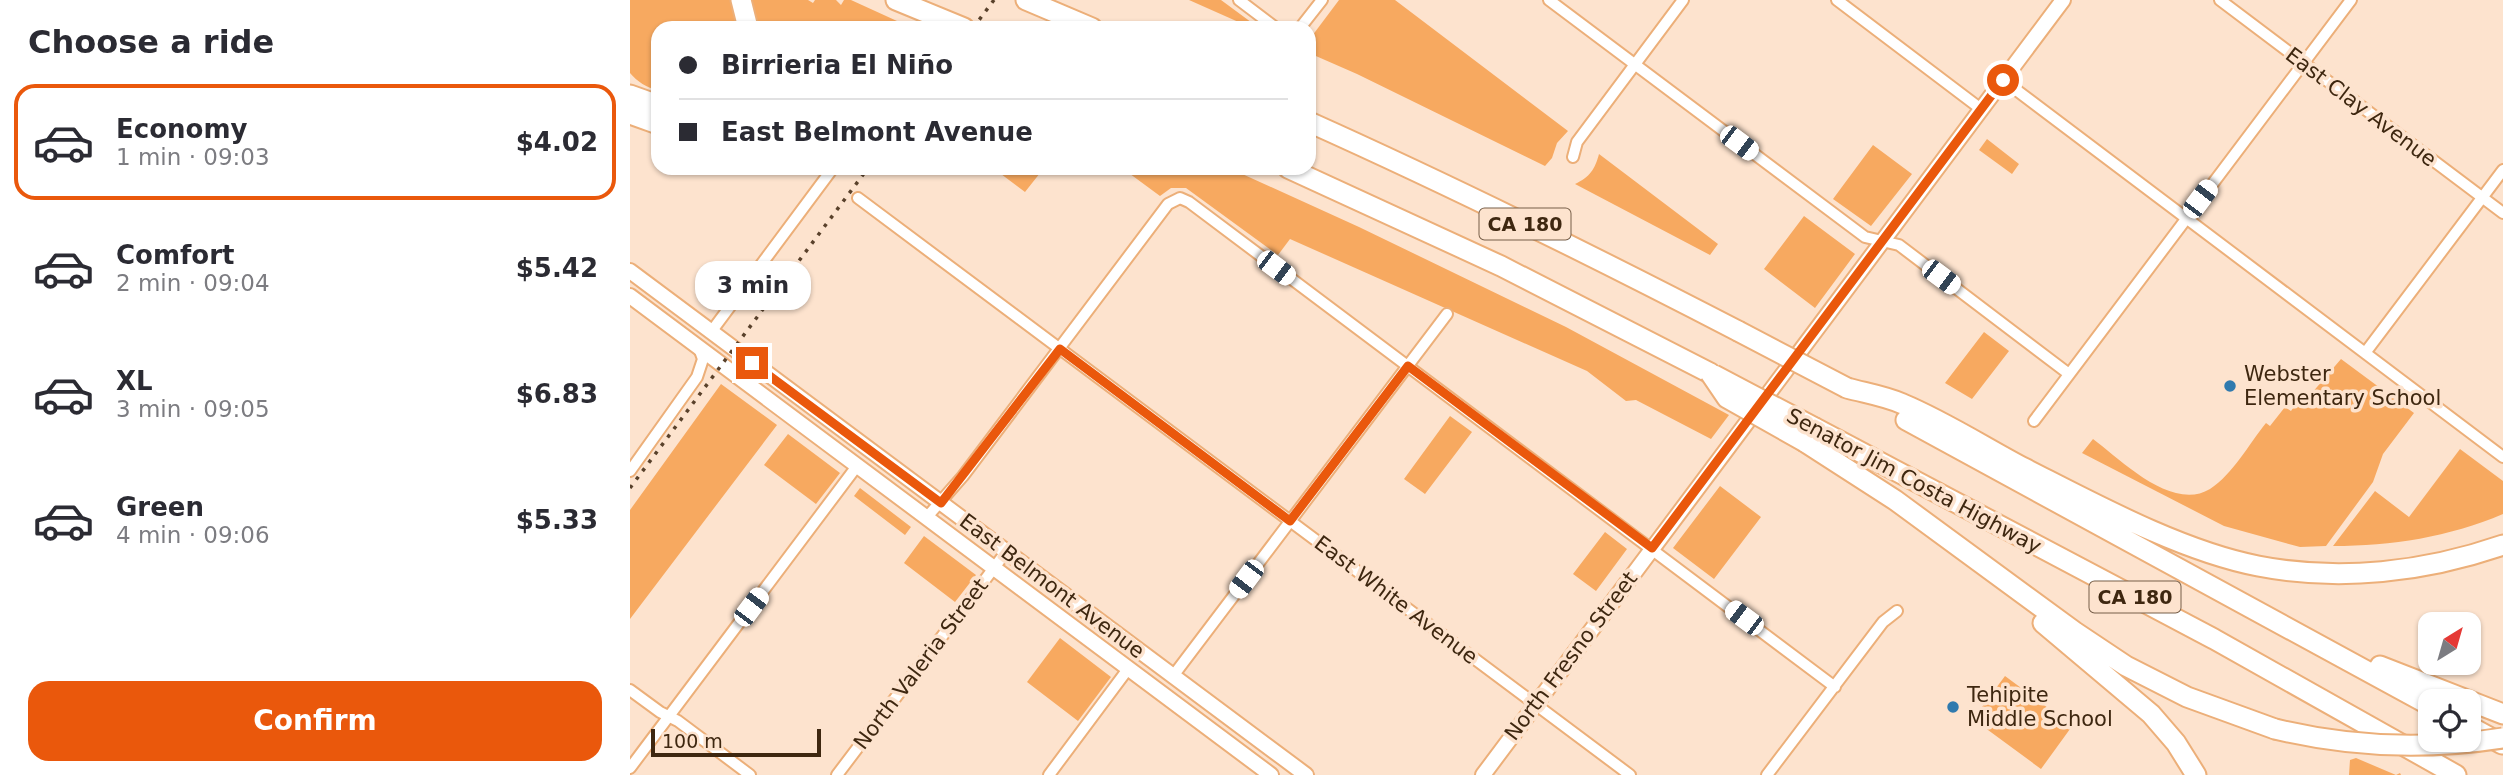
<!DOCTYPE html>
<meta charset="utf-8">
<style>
:root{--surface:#fff;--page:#f7f7f7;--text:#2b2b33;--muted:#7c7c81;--line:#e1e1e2;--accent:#ea580c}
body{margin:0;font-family:"DejaVu Sans",sans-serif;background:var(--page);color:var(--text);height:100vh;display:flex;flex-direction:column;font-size:26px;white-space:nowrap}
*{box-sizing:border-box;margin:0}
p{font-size:23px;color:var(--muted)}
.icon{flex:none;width:38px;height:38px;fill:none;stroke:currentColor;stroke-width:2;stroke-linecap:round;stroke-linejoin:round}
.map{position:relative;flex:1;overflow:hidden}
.sheet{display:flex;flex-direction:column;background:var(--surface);width:630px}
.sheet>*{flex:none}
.top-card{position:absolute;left:21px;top:21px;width:665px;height:154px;border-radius:21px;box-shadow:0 2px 5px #0004;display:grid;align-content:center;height:154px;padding:0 28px;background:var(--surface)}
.needle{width:46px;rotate:37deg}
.controls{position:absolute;left:1788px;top:612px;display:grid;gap:14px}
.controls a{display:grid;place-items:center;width:63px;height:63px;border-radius:14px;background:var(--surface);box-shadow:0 2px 5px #0004;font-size:35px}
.scale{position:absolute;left:21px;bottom:18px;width:170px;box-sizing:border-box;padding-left:7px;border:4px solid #3e2710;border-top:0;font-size:19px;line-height:24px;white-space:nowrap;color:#3e2710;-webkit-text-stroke:5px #fde3ce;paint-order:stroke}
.end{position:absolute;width:32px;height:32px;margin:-16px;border:9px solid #ea580c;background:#fff;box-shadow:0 0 0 4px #fff}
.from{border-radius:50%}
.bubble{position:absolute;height:49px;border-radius:21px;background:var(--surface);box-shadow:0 2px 5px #0004;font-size:23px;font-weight:700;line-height:49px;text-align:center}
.car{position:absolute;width:21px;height:42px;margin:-21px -10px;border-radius:9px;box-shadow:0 0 5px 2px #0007;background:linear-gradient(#fff 24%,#345 0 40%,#fff 0 76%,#345 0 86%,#fff 0)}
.top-card b{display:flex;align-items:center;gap:24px;height:66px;font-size:26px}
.top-card b+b{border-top:2px solid var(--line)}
.top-card i{width:18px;height:18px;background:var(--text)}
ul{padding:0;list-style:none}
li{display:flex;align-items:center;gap:21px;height:116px;margin:0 14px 10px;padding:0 14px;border:4px solid transparent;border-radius:21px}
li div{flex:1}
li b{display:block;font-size:26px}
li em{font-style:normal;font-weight:700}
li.on{border-color:var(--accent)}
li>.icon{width:63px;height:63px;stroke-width:1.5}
h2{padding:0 28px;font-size:32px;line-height:84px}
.action{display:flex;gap:14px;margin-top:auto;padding:14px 28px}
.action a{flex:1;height:80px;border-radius:21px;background:var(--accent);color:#fff;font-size:28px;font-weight:700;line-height:80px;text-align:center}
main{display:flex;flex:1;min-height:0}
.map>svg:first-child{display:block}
</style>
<main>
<section class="sheet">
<h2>Choose a ride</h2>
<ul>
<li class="on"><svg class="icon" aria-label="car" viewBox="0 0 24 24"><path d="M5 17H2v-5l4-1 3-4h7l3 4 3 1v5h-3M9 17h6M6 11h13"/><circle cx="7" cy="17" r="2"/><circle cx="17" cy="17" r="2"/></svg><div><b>Economy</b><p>1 min · 09:03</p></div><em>$4.02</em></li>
<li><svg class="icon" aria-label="car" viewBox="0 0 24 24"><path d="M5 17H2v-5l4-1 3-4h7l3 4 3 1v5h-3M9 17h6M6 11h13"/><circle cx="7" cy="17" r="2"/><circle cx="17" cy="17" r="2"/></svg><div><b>Comfort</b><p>2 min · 09:04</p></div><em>$5.42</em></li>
<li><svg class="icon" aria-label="car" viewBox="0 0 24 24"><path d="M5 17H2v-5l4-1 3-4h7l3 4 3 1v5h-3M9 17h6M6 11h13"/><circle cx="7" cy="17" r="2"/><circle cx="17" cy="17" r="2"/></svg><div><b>XL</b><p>3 min · 09:05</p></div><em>$6.83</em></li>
<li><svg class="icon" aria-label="car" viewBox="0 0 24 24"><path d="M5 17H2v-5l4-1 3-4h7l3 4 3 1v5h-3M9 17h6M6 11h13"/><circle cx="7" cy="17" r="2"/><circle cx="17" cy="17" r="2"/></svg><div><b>Green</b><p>4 min · 09:06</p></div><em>$5.33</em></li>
</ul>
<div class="action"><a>Confirm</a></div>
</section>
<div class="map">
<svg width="1873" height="775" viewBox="0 0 1873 775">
<rect width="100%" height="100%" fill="#fde3ce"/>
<path fill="#f7a960" d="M 0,0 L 100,0 L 104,10 L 106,28 L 28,28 L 28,89 C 17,89 7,81 0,73 Z
M 117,0 L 178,0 L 183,3 L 185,0 L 206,0 L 211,5 L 214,0 L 221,0 L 267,21 L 265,28 L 125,28 L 126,19 Z
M 559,0 L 591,0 L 629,28 L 622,28 Z
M 709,0 L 765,0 L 938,131 L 927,143 L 922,158 L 915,166 L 727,74 L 679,53 L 679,40 Z
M 1357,139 L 1389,164 L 1382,174 L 1349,150 Z
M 1243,145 L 1282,174 L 1241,226 L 1203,199 Z
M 969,154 L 1088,244 L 1080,255 L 945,184 C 960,177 965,169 969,154 Z
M 363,168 L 414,168 L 395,192 Z
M 492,168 L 599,168 L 729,227 L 936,327 L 1099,415 L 1081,439 L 1006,400 L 996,401 L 957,371 L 660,239 L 648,255 L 556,188 L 541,188 L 530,196 Z
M 1174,216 L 1225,254 L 1185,308 L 1134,269 Z
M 1354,332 L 1379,351 L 1342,399 L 1315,383 Z
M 1711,359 L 1784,413 L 1753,454 L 1743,482 L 1696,546 L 1670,547 L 1594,526 L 1452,453 L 1463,439 C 1491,460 1542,512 1580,489 C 1603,474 1619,444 1636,423 L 1640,426 L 1655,407 L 1661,411 L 1675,391 L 1681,394 Z
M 91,384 L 147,425 L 0,619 L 0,510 Z
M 820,416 L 842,432 L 795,494 L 774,479 Z
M 158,434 L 210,473 L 186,504 L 134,465 Z
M 1830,449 L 1873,481 L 1873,514 C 1819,537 1762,546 1703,546 L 1745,491 L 1779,517 Z
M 1090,486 L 1131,517 L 1084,579 L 1043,548 Z
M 230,488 L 281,527 L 275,535 L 224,496 Z
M 975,532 L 997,549 L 966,591 L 943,574 Z
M 294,536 L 346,575 L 325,602 L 274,563 Z
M 430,638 L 481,677 L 448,721 L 397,682 Z
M 1375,676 L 1418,708 L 1416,711 L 1440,729 L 1411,769 L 1343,719 Z
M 1726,758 L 1766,775 L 1770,773 L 1771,775 L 1719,775 L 1720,760 Z"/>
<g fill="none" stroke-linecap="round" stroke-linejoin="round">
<defs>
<path id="street" d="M 609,0 L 646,28
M 919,0 L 1235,237 L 1269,245 L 1439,374
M 1207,0 L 1351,109
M 1590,0 L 1873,213
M 670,28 L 692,0
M 1373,80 L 1873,457
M 943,157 L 947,142 L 1053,0
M 228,198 L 1000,775
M 81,332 L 203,168
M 1735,353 L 1873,170
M 1404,421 L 1721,0
M 0,471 L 67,377 L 73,359 L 69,348
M 297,517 L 333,476 L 538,204 L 550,198 L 559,202 L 1205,687
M 543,676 L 817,314
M 0,690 L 30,712 L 48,721 L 120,775
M 0,768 L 227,466
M 207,775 L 376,552
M 419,775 L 498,669
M 1137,775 L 1253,622 L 1267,611"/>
<path id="secondary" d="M 0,271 L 676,775
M 0,296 L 641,775
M 853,775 L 1433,0"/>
<path id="highway" d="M 111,0 L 118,28
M 266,0 L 334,28
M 396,0 L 462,28
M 0,95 L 28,105
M 0,114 L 28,124
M 679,122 C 824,187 967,258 1108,331
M 658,168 L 871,266 L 1080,373
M 1217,388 C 1235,393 1255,396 1273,404 C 1314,421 1354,447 1394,468 C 1465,504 1551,551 1628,566 C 1710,582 1795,572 1873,545
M 1276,420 L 1801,706
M 1185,428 L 1584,639 L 1826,775
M 1175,442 L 1265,500 L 1445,632 L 1496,666 L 1557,697 L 1645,729
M 1413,623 L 1521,714 L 1546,743 L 1566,775
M 1750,666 L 1873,714
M 1839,726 L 1872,744"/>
</defs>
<use href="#street" stroke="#ecaf79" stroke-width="14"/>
<use href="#secondary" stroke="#ecaf79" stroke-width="18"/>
<use href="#highway" stroke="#ecaf79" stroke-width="23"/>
<use href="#street" stroke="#fff" stroke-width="10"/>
<use href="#secondary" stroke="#fff" stroke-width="14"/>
<use href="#highway" stroke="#fff" stroke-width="19"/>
<path stroke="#59412b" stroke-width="3.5" stroke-dasharray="3.5 7" stroke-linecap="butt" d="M 343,28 L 364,0
M 0,488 L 238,168"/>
<defs>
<path id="highway-bridge" d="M 1108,331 L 1217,388
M 1080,373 L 1097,398 L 1175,442
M 1084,375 L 1185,428
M 1645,729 C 1719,747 1797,750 1873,738"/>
</defs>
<use href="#highway-bridge" stroke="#ecaf79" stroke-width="23" stroke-linecap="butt"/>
<use href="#highway-bridge" stroke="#fff" stroke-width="19"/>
</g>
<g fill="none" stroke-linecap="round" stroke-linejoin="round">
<path stroke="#ea580c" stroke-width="9" d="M 122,363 L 311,503 L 430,349 L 660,521 L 778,366 L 1022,548 L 1373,80"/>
</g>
<g fill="#307aae" stroke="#fde3ce" stroke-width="2.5">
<circle cx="1600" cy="386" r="7"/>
<circle cx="1323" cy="707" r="7"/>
</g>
<g text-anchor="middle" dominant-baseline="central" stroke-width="7" stroke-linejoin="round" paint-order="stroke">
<g fill="#fde3ce" stroke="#775f49" stroke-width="2">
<rect x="849.5" y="208.5" width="91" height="31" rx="5"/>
<rect x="1459.5" y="581.5" width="91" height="31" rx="5"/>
</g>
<g font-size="19" font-weight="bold" fill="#3e2710">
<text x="895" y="224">CA 180</text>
<text x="1505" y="597">CA 180</text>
</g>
<g font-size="21" fill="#3e2710" stroke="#fde3ce">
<text transform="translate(1731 107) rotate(37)">East Clay Avenue</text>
<text transform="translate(1284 481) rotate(28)">Senator Jim Costa Highway</text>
<text transform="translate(422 586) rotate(37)">East Belmont Avenue</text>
<text transform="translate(766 600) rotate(37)">East White Avenue</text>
<text transform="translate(941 656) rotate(-53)">North Fresno Street</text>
<text transform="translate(291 664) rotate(-53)">North Valeria Street</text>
</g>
<g font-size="21" fill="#3e2710" stroke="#fde3ce" text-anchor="start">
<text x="1614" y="374">Webster<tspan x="1614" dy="24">Elementary School</tspan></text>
<text x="1337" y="695">Tehipite<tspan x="1337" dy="24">Middle School</tspan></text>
</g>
</g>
</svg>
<div class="controls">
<a><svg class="needle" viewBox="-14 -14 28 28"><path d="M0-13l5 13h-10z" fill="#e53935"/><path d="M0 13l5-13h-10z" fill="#7c7c81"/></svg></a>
<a><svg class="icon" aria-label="locate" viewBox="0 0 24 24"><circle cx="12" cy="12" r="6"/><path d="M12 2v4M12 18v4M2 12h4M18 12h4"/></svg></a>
</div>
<div class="scale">100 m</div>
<i class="end from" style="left:1373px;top:80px"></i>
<i class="end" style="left:122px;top:363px"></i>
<div class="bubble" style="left:65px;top:261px;width:116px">3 min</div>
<i class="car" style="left:1109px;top:143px;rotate:127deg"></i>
<i class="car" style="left:1570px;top:199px;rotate:37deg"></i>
<i class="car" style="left:646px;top:268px;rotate:127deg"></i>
<i class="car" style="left:1311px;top:277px;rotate:127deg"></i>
<i class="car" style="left:616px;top:579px;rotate:217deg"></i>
<i class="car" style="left:121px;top:607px;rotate:37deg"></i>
<i class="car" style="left:1114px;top:618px;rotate:307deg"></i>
<div class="top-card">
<b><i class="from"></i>Birrieria El Niño</b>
<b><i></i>East Belmont Avenue</b>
</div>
</div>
</main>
